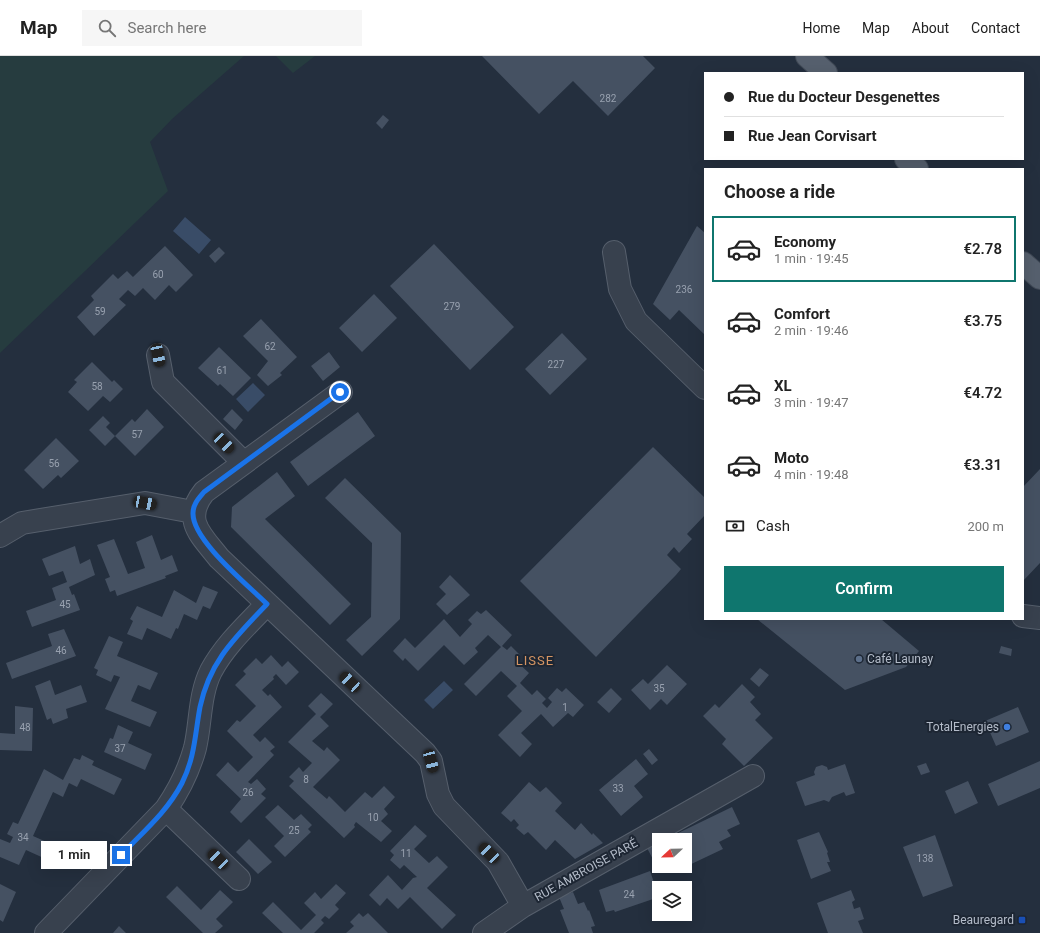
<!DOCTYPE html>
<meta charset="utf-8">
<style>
:root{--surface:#fff;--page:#f6f6f6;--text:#222;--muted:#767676;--line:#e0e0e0;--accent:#0f766e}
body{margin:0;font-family:Roboto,sans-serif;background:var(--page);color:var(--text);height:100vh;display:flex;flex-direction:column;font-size:15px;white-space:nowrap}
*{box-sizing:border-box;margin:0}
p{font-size:13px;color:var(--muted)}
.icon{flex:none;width:22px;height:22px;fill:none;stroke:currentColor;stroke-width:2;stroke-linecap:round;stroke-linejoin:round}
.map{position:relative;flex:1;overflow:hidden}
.details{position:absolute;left:704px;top:112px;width:320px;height:452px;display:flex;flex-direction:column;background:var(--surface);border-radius:0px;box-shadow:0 4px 16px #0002}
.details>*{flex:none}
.banner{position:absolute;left:704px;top:16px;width:320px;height:88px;border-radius:0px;box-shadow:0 4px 16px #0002;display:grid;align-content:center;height:88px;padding:0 20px;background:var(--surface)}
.needle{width:26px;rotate:248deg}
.controls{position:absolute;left:652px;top:777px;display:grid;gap:8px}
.controls a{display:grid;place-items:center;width:40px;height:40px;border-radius:0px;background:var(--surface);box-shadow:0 4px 16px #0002;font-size:20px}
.end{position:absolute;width:18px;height:18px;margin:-9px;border:5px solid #1a73e8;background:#fff;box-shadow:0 0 0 2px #fff}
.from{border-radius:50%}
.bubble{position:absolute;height:28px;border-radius:0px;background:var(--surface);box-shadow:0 4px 16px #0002;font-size:13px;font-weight:600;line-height:28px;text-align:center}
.car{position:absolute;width:12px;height:24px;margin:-12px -6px;border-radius:5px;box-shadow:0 0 3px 1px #0007;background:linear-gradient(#222 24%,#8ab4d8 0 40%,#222 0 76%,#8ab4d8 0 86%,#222 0)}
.banner b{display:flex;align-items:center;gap:14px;height:38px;font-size:15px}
.banner b+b{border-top:1px solid var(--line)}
.banner i{width:10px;height:10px;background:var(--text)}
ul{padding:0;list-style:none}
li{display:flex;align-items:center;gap:12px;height:66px;margin:0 8px 6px;padding:0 12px;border:2px solid transparent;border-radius:0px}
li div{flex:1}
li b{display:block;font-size:15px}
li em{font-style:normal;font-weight:600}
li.selected{border-color:var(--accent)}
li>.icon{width:36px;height:36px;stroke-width:1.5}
h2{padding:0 20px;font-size:18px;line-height:48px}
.pay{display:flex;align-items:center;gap:10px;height:44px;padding:0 20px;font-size:15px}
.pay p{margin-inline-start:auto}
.primary-button{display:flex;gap:8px;margin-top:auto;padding:8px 20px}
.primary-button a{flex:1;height:46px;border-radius:0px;background:var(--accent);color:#fff;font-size:16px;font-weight:600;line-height:46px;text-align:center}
header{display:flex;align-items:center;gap:24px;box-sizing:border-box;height:56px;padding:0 20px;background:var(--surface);border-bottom:1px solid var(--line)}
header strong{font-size:19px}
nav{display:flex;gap:22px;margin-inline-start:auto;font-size:14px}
.search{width:280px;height:36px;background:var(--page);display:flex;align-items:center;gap:10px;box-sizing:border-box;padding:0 14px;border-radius:0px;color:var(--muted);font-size:15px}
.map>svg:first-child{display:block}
</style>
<header>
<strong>Map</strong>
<div class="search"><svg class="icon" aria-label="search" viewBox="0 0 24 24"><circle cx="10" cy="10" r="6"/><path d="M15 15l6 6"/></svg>Search here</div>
<nav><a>Home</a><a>Map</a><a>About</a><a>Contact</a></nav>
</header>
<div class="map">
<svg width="1040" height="877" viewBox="0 0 1040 877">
<rect width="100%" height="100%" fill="#242f3e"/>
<path fill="#263c3f" d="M 0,0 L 244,0 L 172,63 L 150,86 L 168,135 L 0,297 Z
M 276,0 L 315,0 L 293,17 Z"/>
<path fill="#394c67" d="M 185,161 L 211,184 L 199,198 L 173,175 Z
M 253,327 L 265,339 L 248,356 L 236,343 Z
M 444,625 L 453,634 L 433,653 L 424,644 Z"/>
<path fill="#455162" d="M 482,0 L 643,0 L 655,12 L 608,60 L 573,25 L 539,58 Z
M 383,59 L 389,64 L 382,73 L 376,67 Z
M 697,170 L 705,177 L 705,279 L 679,254 L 670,264 L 653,248 Z
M 434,188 L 514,271 L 470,314 L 390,230 Z
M 165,190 L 193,219 L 176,236 L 169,229 L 155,244 L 143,232 L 135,240 L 128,234 L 119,243 L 126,249 L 94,280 L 77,261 L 94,244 L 91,240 L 113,218 L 118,223 L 127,215 L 133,221 Z
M 219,191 L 225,197 L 215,207 L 209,200 Z
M 374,238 L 397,262 L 362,296 L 339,272 Z
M 261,263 L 297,301 L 280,317 L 282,319 L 268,330 L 257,319 L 268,305 L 243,280 Z
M 562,277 L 587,303 L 550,339 L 525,313 Z
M 219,291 L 251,322 L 233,340 L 220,328 L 218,330 L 198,312 Z
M 329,296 L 340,311 L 323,325 L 311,310 Z
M 92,306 L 112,326 L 114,324 L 123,333 L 110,346 L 103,340 L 88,355 L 68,336 L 77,326 L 74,324 Z
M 147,353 L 164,371 L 135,400 L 115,380 L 105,390 L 89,374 L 103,360 L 110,367 L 106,371 L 115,380 L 132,363 L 135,366 Z
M 232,353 L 243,364 L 235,374 L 223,363 Z
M 358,356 L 375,380 L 308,430 L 290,406 Z
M 56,382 L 79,405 L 61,422 L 58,419 L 43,433 L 24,414 Z
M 653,391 L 705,442 L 705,459 L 687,478 L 692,483 L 679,497 L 674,491 L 667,499 L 681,513 L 676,519 L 596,601 L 520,525 Z
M 1040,413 L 1040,507 L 1023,525 L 1023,431 Z
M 277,416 L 295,440 L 265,463 L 351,548 L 330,569 L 231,471 L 232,451 Z
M 345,422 L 401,477 L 400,563 L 362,600 L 346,584 L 371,561 L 372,487 L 325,442 Z
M 152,479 L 161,504 L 172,499 L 178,515 L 165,520 L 166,522 L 117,540 L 115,534 L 110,536 L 105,523 L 110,521 L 97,489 L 114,483 L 128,518 L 145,512 L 136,486 Z
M 75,490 L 80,508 L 90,503 L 95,519 L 69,531 L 72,539 L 74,538 L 80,554 L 32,571 L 26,555 L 56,544 L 52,532 L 67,526 L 63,515 L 49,520 L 42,503 Z
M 450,519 L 470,539 L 447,559 L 436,548 L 446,538 L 439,531 Z
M 203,530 L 218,536 L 210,553 L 203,550 L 197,564 L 184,558 L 178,573 L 176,572 L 171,583 L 147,572 L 142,584 L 127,578 L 133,565 L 130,563 L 137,550 L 162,561 L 174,534 L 196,547 Z
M 486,554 L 512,579 L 502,590 L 507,594 L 511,590 L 520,599 L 515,604 L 529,617 L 520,627 L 532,639 L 537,634 L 546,643 L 542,647 L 547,652 L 552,646 L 548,642 L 557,632 L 562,636 L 566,632 L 584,649 L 573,661 L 568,657 L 553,671 L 541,658 L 521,677 L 532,688 L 520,701 L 498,679 L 522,655 L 507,640 L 517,630 L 501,615 L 476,640 L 464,628 L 501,591 L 488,579 L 475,592 L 478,596 L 464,609 L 444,589 L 418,615 L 405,602 L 403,605 L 393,595 L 405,582 L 415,592 L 444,563 L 460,581 L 472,568 L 468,564 L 477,555 L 481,558 Z
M 757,563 L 881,563 L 919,595 L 906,611 L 845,634 Z
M 64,573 L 76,600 L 12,623 L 6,607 L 52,590 L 48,578 Z
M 109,580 L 123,586 L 117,600 L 158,617 L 150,634 L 138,629 L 131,645 L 157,656 L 150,671 L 105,653 L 120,621 L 114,619 L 111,626 L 96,619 L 98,614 L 94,612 Z
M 1001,590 L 1012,593 L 1011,600 L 999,597 Z
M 271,599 L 282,611 L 288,605 L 299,616 L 286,629 L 276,618 L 273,621 L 274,623 L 262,634 L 268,640 L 270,638 L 282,651 L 253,679 L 260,686 L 265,681 L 275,691 L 270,695 L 274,699 L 248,726 L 251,728 L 257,723 L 266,733 L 261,738 L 266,742 L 241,767 L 230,756 L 241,743 L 216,719 L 228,706 L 238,716 L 253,701 L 227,675 L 237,664 L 240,666 L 256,650 L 235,629 L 246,618 L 243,615 L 256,602 L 262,608 Z
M 667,609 L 687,628 L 667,649 L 661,643 L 650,654 L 631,634 L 643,623 L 648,628 Z
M 760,612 L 769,619 L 759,631 L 750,623 Z
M 50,624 L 55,639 L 81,629 L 87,646 L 66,653 L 68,662 L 53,668 L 51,662 L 47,664 L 35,630 Z
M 742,628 L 755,641 L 750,646 L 761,658 L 755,664 L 773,682 L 744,710 L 722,688 L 726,683 L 703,660 L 715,648 L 719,652 Z
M 611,632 L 622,643 L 609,657 L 597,646 Z
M 321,637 L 333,648 L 320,661 L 329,670 L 312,685 L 324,695 L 327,691 L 340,704 L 313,731 L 327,743 L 329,740 L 345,756 L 365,736 L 372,742 L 384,730 L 395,741 L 384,753 L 388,758 L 381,765 L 392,775 L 381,786 L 356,766 L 354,769 L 355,771 L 344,782 L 289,730 L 294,725 L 289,721 L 299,711 L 303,716 L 312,707 L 288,686 L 316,658 L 308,650 Z
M 15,650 L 33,652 L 32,695 L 0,694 L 0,677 L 15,678 Z
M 1018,651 L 1029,676 L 996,690 L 985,665 Z
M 118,669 L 133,676 L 128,687 L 152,698 L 145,714 L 104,696 L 110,682 L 113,683 Z
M 649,693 L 658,704 L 652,709 L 643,698 Z
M 82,699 L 94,705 L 92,709 L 122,723 L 114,739 L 81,723 L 77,731 L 69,727 L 63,741 L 53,736 L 33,780 L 65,794 L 59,809 L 26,794 L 19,809 L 0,801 L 0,783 L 10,787 L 13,781 L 7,778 L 13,766 L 18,768 L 44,713 L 63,724 L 74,702 L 80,704 Z
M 636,703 L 648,718 L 634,730 L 643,741 L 621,760 L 599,734 Z
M 1040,705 L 1040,732 L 998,750 L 988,728 Z
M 926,707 L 930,716 L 921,719 L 917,710 Z
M 845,708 L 855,737 L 846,740 L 844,736 L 832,741 L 829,746 L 824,744 L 805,750 L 796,726 L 815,719 L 814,716 L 816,711 L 822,709 L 827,711 L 828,714 Z
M 968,725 L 978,747 L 955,758 L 945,735 Z
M 529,726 L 540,736 L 546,731 L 562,747 L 555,755 L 575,774 L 581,767 L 592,779 L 593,777 L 603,787 L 575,803 L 555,784 L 546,794 L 528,776 L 524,779 L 516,772 L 519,769 L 514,763 L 511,766 L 501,757 Z
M 278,749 L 294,764 L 301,758 L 312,769 L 308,773 L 311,776 L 285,801 L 274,790 L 284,780 L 265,761 Z
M 732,751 L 740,768 L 727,774 L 731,780 L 719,786 L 723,793 L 685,811 L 685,784 L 671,784 L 670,781 Z
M 415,769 L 427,780 L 414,793 L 429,807 L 437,800 L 448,811 L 427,832 L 456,859 L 442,873 L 410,841 L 398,853 L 387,842 L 380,850 L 369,839 L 388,819 L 402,834 L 413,822 L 417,821 L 404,809 L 400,813 L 390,804 L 394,799 L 390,795 Z
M 819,776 L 828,796 L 827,797 L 830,806 L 827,806 L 831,815 L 811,823 L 797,784 Z
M 935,779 L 953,830 L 923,841 L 903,791 Z
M 664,781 L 666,784 L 659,784 L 659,810 L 668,810 L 659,815 L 646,790 Z
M 249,783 L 272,806 L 258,818 L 236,796 Z
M 650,815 L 659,841 L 615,856 L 614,854 L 606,856 L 599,834 Z
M 0,828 L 16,836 L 3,866 L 0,864 Z
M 336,828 L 346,837 L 335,849 L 339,853 L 329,863 L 325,860 L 321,864 L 324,867 L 314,877 L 283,877 L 262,857 L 273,846 L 301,874 L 316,859 L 304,847 L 315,836 L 321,843 Z
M 177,830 L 201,854 L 220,834 L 233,846 L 216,863 L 223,870 L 215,877 L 203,877 L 166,841 Z
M 851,834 L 855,844 L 852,846 L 854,853 L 860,851 L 864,863 L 858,865 L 863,877 L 828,877 L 817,847 Z
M 573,836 L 578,848 L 584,846 L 588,855 L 589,854 L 595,870 L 591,871 L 593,877 L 569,877 L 560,854 L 564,853 L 559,841 Z
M 359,857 L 363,861 L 368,857 L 388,877 L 346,877 L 354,870 L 350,866 Z
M 119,870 L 126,877 L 113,877 Z"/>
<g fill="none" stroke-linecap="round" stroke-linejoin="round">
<defs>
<path id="minor" d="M 614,196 L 620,233 L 636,265 L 705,332
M 158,299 L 163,326 L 244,407
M 341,336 L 204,436 C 182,464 201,479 219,502 L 425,697 L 431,705 L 438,738 L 444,750 L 498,806 L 523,850
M 0,480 L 22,467 L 145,447 L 193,456
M 1023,560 L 1040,562
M 166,753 L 239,823
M 46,877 L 166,753 C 179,734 189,714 195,692 C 201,667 199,639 211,615 C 225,589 247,569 267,548
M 484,877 L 523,850 L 753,720"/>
<path id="primary" d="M 807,0 L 826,17
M 906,103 L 917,113
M 1023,207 L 1040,222"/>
</defs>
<use href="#minor" stroke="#565f6c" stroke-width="24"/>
<use href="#primary" stroke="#414a57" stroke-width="24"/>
<use href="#minor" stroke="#38414e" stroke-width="22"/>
<use href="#primary" stroke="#56606e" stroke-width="22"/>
</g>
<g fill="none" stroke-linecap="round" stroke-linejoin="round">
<path stroke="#1a73e8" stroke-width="5" d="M 121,799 C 143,776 167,756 182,727 C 195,701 195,678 200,651 C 210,604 236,581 267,548 C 248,529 192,484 193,457 C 193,448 199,442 204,436 L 340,336"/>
</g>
<circle fill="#5c6f8a" stroke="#1d2633" stroke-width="1.5" cx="859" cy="603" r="4"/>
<circle fill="#3f7fe0" stroke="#1d2633" stroke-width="1.5" cx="1007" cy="671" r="4"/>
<rect fill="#1a4fb4" stroke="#1d2633" stroke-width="1.5" x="1018" y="860" width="8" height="8" rx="2"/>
<g text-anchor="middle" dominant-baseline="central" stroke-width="4" stroke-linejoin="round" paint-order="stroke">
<g font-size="10" fill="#98a1af">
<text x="608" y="42">282</text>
<text x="158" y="218">60</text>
<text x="684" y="233">236</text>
<text x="452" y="250">279</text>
<text x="100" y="255">59</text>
<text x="270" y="290">62</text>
<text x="556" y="308">227</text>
<text x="222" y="314">61</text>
<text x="97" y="330">58</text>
<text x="137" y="378">57</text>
<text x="54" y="407">56</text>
<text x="65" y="548">45</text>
<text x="61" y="594">46</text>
<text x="659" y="632">35</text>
<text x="565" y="651">1</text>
<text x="25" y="671">48</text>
<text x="120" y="692">37</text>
<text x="306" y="723">8</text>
<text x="618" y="732">33</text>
<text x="248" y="736">26</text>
<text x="373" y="761">10</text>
<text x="294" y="774">25</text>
<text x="23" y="781">34</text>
<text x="406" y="797">11</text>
<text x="925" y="802">138</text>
<text x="629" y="838">24</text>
</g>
<g font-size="12" fill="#b4bcc9" stroke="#1d2633" text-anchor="end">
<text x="867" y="603" text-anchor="start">Café Launay</text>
<text x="999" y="671">TotalEnergies</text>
<text x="1014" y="864">Beauregard</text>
</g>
<g font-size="12" fill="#b4bcc9" stroke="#1d2633">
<text transform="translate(586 814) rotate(-29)">RUE AMBROISE PARÉ</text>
</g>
<g font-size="13" letter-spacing="1" fill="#d59563" stroke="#1d2633">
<text x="535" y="604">LISSE</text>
</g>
</g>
</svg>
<div class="controls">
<a><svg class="needle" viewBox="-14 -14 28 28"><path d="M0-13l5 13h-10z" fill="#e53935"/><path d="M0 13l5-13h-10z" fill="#767676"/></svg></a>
<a><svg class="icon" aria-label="layers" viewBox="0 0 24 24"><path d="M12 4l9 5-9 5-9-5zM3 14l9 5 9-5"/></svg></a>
</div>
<i class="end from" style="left:340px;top:336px"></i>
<i class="end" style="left:121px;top:799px"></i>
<div class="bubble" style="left:41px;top:785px;width:66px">1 min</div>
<i class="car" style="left:158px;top:299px;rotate:168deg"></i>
<i class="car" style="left:224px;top:387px;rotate:135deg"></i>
<i class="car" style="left:145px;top:447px;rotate:101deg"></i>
<i class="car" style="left:350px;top:626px;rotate:313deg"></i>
<i class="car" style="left:431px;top:705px;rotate:165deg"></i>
<i class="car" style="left:489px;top:797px;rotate:314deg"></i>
<i class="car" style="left:218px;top:803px;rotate:314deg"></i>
<div class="banner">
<b><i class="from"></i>Rue du Docteur Desgenettes</b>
<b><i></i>Rue Jean Corvisart</b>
</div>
<section class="details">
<h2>Choose a ride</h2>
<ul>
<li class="selected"><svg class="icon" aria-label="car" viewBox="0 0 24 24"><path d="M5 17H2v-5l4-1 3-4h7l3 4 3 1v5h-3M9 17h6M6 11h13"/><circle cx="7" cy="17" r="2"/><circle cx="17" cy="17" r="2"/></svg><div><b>Economy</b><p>1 min · 19:45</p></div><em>€2.78</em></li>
<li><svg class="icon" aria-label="car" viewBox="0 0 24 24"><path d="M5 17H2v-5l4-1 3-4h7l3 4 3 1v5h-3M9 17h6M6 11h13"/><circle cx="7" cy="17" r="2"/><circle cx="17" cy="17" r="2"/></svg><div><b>Comfort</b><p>2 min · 19:46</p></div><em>€3.75</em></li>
<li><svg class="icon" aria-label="car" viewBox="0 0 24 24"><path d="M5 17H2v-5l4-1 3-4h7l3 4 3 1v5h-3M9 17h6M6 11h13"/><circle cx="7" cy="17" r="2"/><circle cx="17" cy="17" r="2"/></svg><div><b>XL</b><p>3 min · 19:47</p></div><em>€4.72</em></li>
<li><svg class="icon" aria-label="car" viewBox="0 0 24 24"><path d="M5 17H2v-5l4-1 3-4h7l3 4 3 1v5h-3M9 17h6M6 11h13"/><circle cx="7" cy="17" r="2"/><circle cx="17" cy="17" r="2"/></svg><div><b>Moto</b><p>4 min · 19:48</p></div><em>€3.31</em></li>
</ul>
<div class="pay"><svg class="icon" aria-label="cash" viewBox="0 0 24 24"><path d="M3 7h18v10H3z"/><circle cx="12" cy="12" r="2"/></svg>Cash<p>200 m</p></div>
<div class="primary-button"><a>Confirm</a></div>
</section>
</div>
